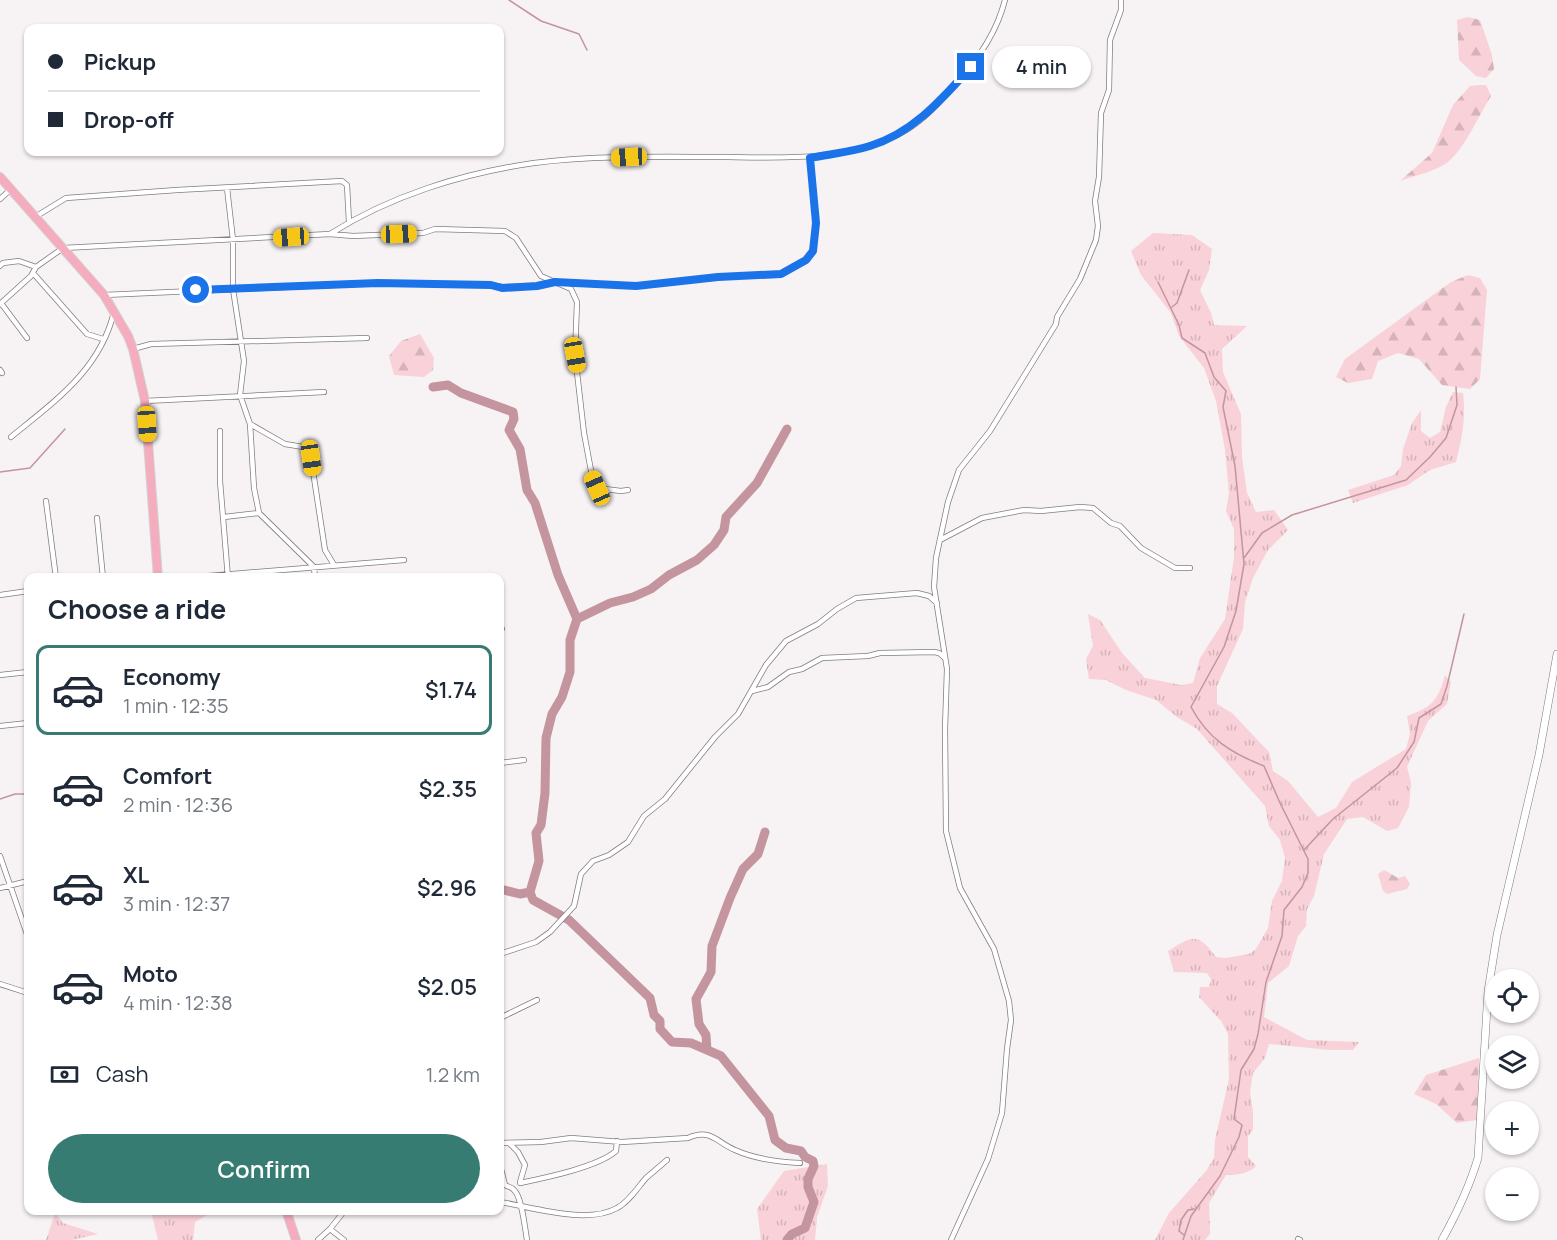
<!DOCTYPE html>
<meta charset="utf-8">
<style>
:root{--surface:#fff;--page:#f6f6f7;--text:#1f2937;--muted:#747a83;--line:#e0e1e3;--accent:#367c72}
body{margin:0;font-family:Manrope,sans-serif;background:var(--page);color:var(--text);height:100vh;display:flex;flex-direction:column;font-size:22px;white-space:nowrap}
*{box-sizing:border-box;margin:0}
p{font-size:20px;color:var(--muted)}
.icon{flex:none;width:33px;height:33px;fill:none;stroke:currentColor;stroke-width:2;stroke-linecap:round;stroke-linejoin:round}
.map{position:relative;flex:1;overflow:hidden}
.drawer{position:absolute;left:24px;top:573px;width:480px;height:642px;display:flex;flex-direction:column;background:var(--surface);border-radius:12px;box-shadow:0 2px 4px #0004}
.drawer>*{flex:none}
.guide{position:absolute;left:24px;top:24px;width:480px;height:132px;border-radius:12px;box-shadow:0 2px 4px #0004;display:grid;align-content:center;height:132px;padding:0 24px;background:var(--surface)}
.buttons{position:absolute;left:1485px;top:969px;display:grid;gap:12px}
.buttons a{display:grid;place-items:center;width:54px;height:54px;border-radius:50%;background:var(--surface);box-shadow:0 2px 4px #0004;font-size:30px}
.end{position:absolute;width:27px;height:27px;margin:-14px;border:8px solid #1a73e8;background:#fff;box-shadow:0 0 0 3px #fff}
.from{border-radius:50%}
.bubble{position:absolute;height:42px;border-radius:21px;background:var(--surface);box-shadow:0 2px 4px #0004;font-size:20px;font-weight:600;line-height:42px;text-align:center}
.car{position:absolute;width:18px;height:36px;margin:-18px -9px;border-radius:8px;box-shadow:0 0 4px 2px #0007;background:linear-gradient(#f5c518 24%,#345 0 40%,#f5c518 0 76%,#345 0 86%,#f5c518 0)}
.guide b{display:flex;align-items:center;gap:21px;height:57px;font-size:22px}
.guide b+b{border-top:2px solid var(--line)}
.guide i{width:15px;height:15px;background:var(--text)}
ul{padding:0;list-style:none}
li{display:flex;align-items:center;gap:18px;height:90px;margin:0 12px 9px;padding:0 12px;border:3px solid transparent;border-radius:12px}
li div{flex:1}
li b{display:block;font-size:22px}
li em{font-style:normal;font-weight:600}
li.on{border-color:var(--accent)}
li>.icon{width:54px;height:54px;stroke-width:1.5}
h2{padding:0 24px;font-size:27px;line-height:72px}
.pay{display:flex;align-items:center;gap:15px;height:66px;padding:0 24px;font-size:22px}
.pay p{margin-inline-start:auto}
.action{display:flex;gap:12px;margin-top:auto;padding:12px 24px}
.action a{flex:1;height:69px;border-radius:36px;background:var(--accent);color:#fff;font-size:24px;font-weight:600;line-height:69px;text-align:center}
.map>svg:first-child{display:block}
</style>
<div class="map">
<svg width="1557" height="1240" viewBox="0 0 1557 1240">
<defs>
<pattern id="grass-tufts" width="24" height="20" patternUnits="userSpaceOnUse" patternTransform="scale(1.5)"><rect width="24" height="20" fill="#f9d1d9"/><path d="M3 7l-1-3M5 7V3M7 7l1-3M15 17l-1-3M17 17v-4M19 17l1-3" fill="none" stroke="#d5b3ba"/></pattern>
<pattern id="forest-firs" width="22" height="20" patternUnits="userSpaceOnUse" patternTransform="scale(1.5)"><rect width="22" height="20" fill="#f9d1d9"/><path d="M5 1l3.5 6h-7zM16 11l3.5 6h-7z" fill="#d5b3ba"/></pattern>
</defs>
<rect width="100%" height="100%" fill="#f7f2f3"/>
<path fill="url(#grass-tufts)" d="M 1153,233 L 1192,235 L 1212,249 L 1209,270 L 1200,290 L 1211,313 L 1214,325 L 1247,326 L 1222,349 L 1223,372 L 1241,414 L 1242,457 L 1247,493 L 1256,512 L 1274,510 L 1288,530 L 1268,550 L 1253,578 L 1245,602 L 1243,629 L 1217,686 L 1217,704 L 1232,713 L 1269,752 L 1273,771 L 1288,781 L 1318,817 L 1336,808 L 1352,782 L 1406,749 L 1410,734 L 1407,716 C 1432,707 1438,701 1445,675 L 1451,682 L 1447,704 L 1428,721 L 1407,767 L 1411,782 L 1409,807 L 1398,828 L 1387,831 L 1363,817 L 1347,819 L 1324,854 L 1314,896 L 1307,909 L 1306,926 L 1298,936 L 1289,966 L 1268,983 L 1264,1017 L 1307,1040 L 1359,1042 L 1353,1050 L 1330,1050 L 1269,1044 L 1265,1058 L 1253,1073 L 1250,1091 L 1253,1112 L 1253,1130 L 1248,1136 L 1248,1157 L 1256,1166 C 1249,1174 1236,1175 1226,1175 L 1209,1203 L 1210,1234 L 1205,1240 L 1155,1240 L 1169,1213 L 1206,1171 L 1214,1158 L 1215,1140 L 1229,1079 L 1228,1034 L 1221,1021 L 1199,997 L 1200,987 L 1209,987 L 1211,979 L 1207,973 L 1174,972 L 1168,951 C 1192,936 1198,932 1216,957 L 1226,958 L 1249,954 L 1256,949 L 1268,928 L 1272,901 L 1282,881 L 1285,858 L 1280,840 L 1269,826 L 1265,806 L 1197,729 L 1177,717 L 1156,700 L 1126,690 L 1106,680 L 1089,679 L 1086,659 L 1093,646 L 1088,614 L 1100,620 L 1122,653 L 1145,678 L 1181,685 L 1193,683 L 1200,658 L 1225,619 L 1234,557 L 1234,529 L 1226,511 L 1229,493 L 1225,450 L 1216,401 L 1204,368 L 1179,336 L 1171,313 L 1141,275 L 1131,251 Z
M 1453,392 L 1463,393 C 1466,417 1462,439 1456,462 L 1430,470 L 1408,485 L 1353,503 L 1348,490 L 1394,475 L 1401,466 L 1403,449 L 1412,423 L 1421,410 L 1421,431 L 1430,438 L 1440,432 L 1446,407 Z
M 827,1164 L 828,1186 L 817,1217 L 815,1240 L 761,1240 L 757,1209 L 784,1171 Z
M 151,1211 L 151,1210 L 222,1211 L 207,1215 L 195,1222 L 193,1240 L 158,1240 Z
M 55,1213 L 63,1223 L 98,1234 L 72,1240 L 46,1240 Z"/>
<path fill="url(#forest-firs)" d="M 1468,17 L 1480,20 L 1492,55 L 1494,69 L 1486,78 L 1476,76 L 1459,60 L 1457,20 Z
M 1486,85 L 1491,96 C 1478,116 1462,157 1440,167 C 1428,173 1413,176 1400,181 L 1432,153 L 1453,105 L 1470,86 Z
M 1468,275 L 1480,278 L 1487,290 L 1480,379 L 1470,389 L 1442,385 L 1419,359 L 1398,353 L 1378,361 L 1372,379 L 1348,383 L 1336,377 L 1345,359 L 1451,282 Z
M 420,334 L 434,358 L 433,370 L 424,377 L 394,375 L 389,356 L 401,341 Z
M 1384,870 L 1398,878 L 1405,876 L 1410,884 L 1407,889 L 1387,894 L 1383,891 L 1378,874 Z
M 1479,1058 L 1477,1120 L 1457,1123 L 1436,1104 L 1414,1094 L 1426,1075 Z"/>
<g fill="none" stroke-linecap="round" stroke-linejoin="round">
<path stroke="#c4949f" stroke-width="1.5" d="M 509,0 L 541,21 L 579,34 L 587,50
M 1158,282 L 1179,325 L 1182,338 L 1205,353 L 1214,377 L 1226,391 L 1223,407 L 1235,466 L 1244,564 L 1236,611 L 1224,647 L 1191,707 C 1208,739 1231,753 1264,766 L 1280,803 L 1308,859 L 1308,873 L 1302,887 L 1284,910 L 1282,936 L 1266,982 L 1258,1034 L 1254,1049 L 1241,1070 L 1234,1119 L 1242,1125 L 1239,1137 L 1220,1176 L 1191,1216 L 1183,1240
M 1172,307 L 1177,303 L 1189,270
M 0,472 L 30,468 L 65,429
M 1244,558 L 1262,533 L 1292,515 L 1406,480 L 1430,457 L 1446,438 L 1457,405 L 1456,387
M 0,799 L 15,794 L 28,794
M 1304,850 L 1333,819 L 1397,768 L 1414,742 L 1419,718 L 1441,704 L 1447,686 L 1464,614
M 1184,1235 L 1179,1231 L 1181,1220 L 1188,1210 L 1194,1209"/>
<path stroke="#c4949f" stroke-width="9" d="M 433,387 L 448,385 L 461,393 L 513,412 L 514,419 L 509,430 L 520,449 L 527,490 L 535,503 L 558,575 L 577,619 L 570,640 L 570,672 L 562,697 L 552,714 L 546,738 L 545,793 L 541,825 L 536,833 L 539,861 L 530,892 L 533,900 L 569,920 L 650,998 L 654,1015 L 660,1021 L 660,1029 L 672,1042 L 691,1043 L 721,1056 L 769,1116 L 775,1140 L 786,1148 L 801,1151 L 805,1157 L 813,1161 L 814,1166 L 808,1179 L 808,1187 L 814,1202 L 805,1228 L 792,1234 L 787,1240
M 577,619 L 610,603 L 633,597 L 651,589 L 669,575 L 697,560 L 714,545 L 724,530 L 726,517 L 757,483 L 787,429
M 500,889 L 520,894 L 530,892
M 707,1050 L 706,1035 L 699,1024 L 696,999 L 711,972 L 712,946 L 730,898 L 743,869 L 758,854 L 765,832"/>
<defs>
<path id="minor" d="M 227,188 L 233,240 L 233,289 L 244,361 L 240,395 L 250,424 L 254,488 L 259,513 L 314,567 L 315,578
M 0,199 L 11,189
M 35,217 L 66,198 L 177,190 L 342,181 L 347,185 L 349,222
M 330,234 C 390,196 463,173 534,163 C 598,155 664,157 728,157 C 786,158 848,161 901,133 C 922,122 940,102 955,85 C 978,60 997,32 1005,0
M 0,266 L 3,263 L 19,261 L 36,267
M 33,273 L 87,334 L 103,339
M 104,295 L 378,283 L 491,285 L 503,287 L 537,286 L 555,282 L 636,286 L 718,277 L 781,274 L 806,260 L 813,251 L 816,223 L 810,158
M 1,303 L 27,338
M 0,304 L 31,276 L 36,267 L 63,248 L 330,234 L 353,236 L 423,233 L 435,229 L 505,231 L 516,238 L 541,276 L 571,289 L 577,302 L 575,355 L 584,433 L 592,476 L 597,488 L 621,491 L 628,490
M 133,349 L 151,344 L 367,338
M 0,370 L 2,373
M 145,401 L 324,392
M 250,424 L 285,444 L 303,447 L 311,458 L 325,550 L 334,565
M 220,431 L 220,481 L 228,578
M 11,437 C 55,401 100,370 114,312
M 46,501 L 56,578
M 224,517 L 259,513
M 97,518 L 103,578
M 940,540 L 982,518 L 1024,510 L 1041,511 L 1080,507 L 1093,508 L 1111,523 L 1120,526 L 1141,548 L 1175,568 L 1190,568
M 184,578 L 404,560
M 0,595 L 28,591
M 500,628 L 502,629
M 0,675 L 28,672
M 752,691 L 768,687 L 789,672 L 802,669 L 822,658 L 868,656 L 880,653 L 934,652 L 939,653 L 945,658
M 0,726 L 28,723
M 500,763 L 524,760
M 0,856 L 28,937
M 0,888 L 28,881
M 500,954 L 536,942 L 550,932 L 574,906 L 581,874 L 593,861 L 609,855 L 628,842 L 644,816 L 665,799 L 715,737 L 738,714 L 766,665 L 786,641 L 818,624 L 837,609 L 856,598 L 917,593 L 929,596 L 937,603
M 0,984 L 28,993
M 500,1018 L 537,1000
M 500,1143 L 541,1142 L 571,1138 L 622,1142 L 688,1138 C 711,1128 716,1142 735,1150 C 755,1159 778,1162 800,1163
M 510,1144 L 518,1152 L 525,1165 L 520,1182
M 500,1165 L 505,1185 C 508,1187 512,1187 514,1190 C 522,1197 525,1229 527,1240
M 520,1183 C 544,1178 598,1167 616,1151 L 617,1141
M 500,1202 C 532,1207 587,1225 617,1208 C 629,1202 638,1187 646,1178 C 653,1172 660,1166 667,1160
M 330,1229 L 344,1240
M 1298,1239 L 1300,1240
M 318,1240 L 330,1229 L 345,1210
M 951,1240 L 988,1159 L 1002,1113 L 1007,1049 L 1011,1020 L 1009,1001 L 994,949 L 960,888 L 946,831 L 945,729 L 947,669 L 934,587 L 936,558 L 948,502 L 959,470 L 990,431 L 1056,324 L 1057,317 L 1080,279 L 1096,240 L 1098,226 L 1095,201 L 1099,177 L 1101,113 L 1109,90 L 1110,40 L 1121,10 L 1121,0"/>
<path id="secondary" d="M 1442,1240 C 1457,1213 1469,1188 1478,1158 L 1488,991 L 1497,935 L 1539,755 L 1557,654"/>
<path id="trunk" d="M 0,177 L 104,295 L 128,336 L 133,349 L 145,401 L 158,578
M 286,1210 L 296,1240"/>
</defs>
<use href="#minor" stroke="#827d7e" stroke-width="6"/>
<use href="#secondary" stroke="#827d7e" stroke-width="8"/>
<use href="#trunk" stroke="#d1d1d1" stroke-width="10"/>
<use href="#minor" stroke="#fff" stroke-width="4.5"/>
<use href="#secondary" stroke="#fff" stroke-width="7"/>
<use href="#trunk" stroke="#f6acbf" stroke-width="8"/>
</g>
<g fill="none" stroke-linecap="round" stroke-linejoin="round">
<path stroke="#1a73e8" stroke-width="8" d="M 196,290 L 378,283 L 491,285 L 502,288 L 537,286 L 555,282 L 636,286 L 718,277 L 781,274 L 806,260 L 813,251 L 816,223 L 810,158 C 830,154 851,152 870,146 C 913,133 942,99 971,67"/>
</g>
</svg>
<div class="buttons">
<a><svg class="icon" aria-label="locate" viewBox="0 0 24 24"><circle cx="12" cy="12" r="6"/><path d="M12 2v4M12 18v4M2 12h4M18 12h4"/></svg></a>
<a><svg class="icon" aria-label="layers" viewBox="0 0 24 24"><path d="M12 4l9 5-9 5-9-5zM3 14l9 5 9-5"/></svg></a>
<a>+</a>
<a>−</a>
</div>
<i class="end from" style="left:196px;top:290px"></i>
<i class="end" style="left:971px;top:67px"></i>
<div class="bubble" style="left:992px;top:46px;width:99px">4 min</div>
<i class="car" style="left:629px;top:157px;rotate:267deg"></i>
<i class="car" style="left:399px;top:234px;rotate:88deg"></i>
<i class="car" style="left:291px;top:237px;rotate:266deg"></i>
<i class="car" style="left:575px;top:355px;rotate:170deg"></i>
<i class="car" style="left:147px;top:424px;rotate:176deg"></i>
<i class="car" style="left:311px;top:458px;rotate:172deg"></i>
<i class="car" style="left:597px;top:488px;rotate:336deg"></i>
<div class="guide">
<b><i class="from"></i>Pickup</b>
<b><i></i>Drop-off</b>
</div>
<section class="drawer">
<h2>Choose a ride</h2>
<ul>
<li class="on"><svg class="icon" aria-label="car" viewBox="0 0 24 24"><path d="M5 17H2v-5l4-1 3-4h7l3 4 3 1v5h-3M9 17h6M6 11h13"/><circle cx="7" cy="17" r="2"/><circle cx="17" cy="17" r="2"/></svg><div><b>Economy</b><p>1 min · 12:35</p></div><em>$1.74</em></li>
<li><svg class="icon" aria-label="car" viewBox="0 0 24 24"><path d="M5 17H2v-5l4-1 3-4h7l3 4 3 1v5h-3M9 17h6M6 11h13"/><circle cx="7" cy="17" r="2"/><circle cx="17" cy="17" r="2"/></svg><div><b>Comfort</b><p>2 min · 12:36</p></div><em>$2.35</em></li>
<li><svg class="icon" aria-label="car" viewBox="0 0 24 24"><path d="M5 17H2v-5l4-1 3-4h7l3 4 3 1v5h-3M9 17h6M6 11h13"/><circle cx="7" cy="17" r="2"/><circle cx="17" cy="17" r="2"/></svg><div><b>XL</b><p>3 min · 12:37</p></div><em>$2.96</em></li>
<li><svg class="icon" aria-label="car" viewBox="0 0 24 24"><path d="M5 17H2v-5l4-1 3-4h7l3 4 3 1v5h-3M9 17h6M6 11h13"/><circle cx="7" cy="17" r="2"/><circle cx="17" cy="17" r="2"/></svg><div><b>Moto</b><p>4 min · 12:38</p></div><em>$2.05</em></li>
</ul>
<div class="pay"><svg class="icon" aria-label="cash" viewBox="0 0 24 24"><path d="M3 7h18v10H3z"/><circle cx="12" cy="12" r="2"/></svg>Cash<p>1.2 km</p></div>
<div class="action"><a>Confirm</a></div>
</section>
</div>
